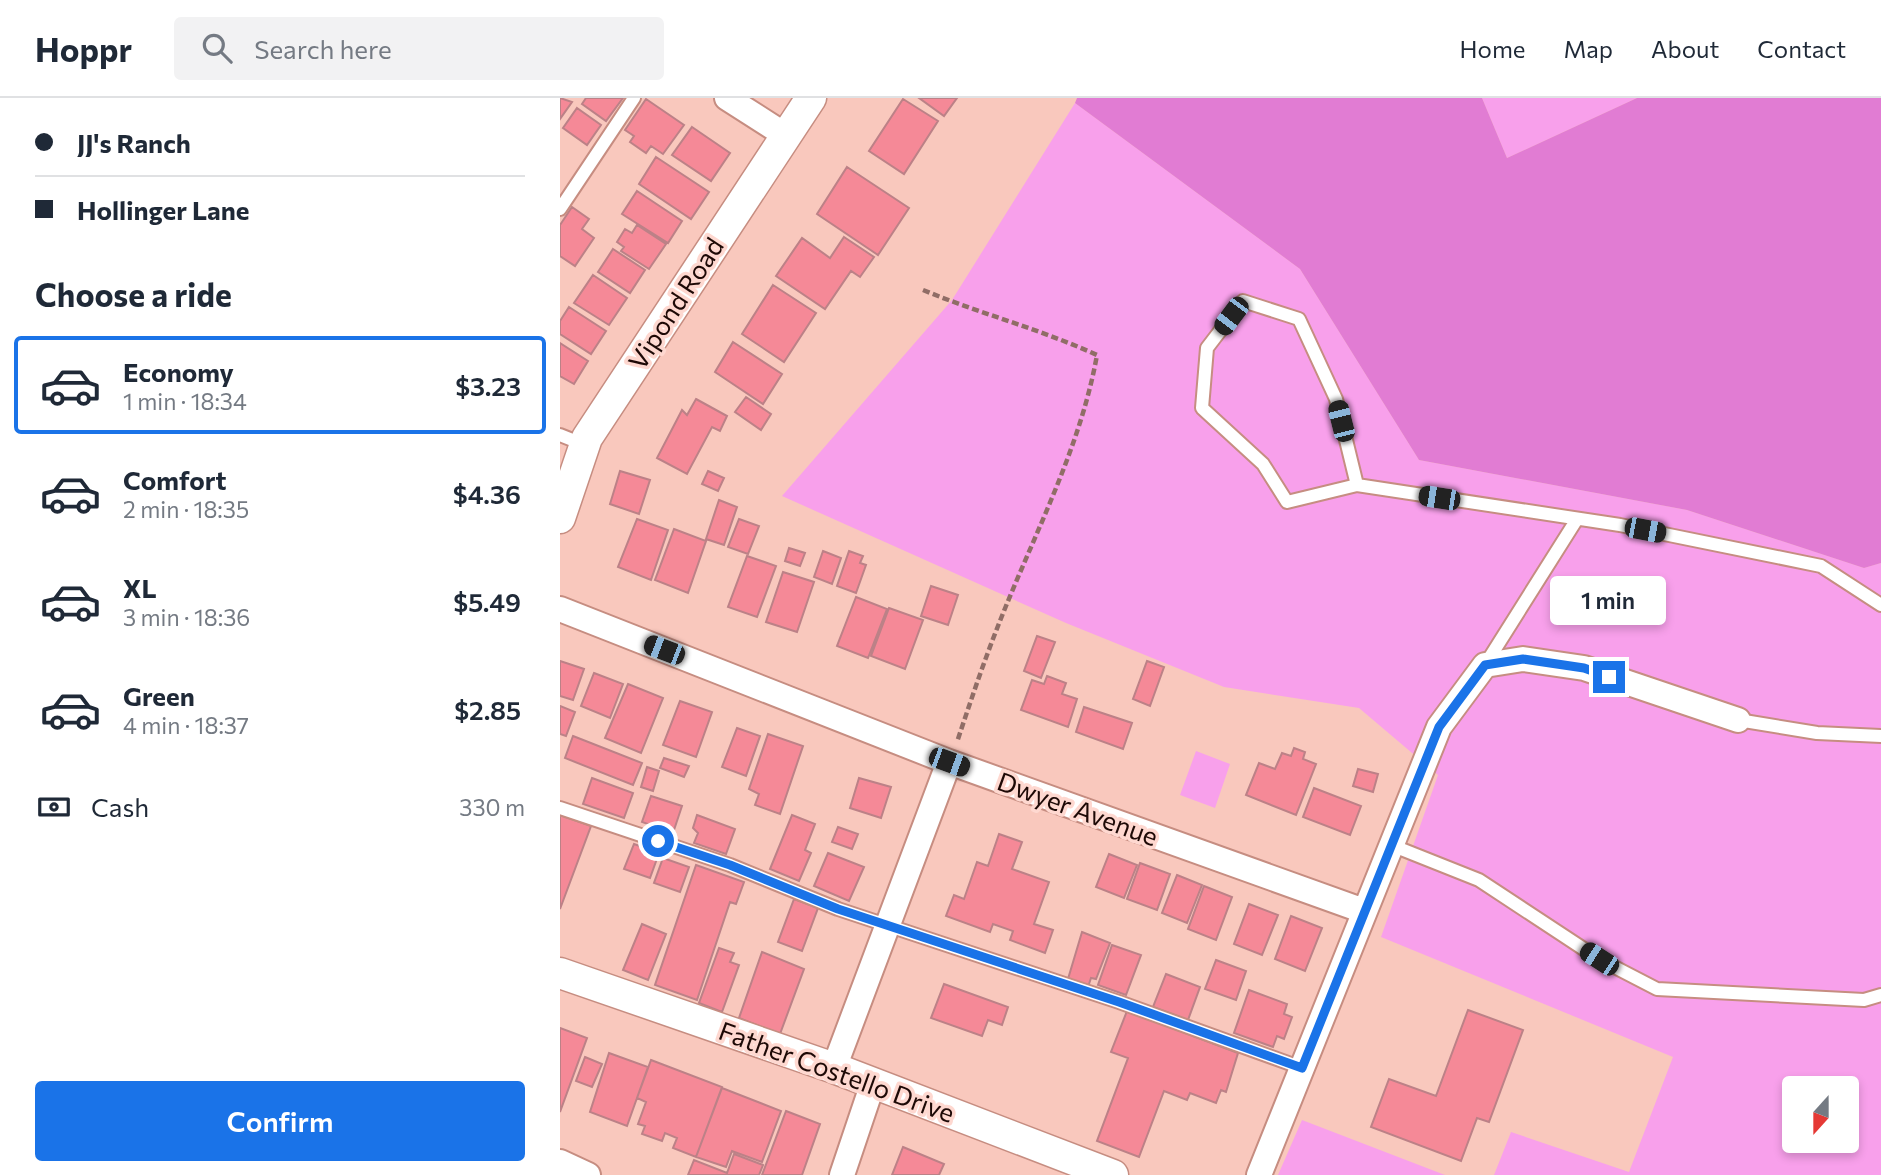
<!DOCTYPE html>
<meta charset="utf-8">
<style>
:root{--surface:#fff;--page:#f2f2f3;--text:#1f2937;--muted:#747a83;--line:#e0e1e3;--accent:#1a73e8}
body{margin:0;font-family:Commissioner,sans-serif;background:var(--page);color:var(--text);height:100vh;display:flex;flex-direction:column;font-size:26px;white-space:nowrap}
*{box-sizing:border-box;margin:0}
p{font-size:23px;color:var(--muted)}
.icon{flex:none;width:38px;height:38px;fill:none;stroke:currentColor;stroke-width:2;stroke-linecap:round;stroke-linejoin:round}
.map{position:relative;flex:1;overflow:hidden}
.details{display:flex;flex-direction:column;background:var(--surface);width:560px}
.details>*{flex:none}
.top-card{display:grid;align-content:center;height:154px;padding:0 35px;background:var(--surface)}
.needle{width:46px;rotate:201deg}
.tools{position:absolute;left:1222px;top:978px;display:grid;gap:14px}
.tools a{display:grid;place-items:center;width:77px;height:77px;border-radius:7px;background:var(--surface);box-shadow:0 4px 10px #0003;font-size:35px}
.end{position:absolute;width:32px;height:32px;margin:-16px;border:9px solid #1a73e8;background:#fff;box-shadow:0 0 0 4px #fff}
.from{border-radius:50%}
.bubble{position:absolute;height:49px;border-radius:7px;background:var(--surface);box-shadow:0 4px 10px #0003;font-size:23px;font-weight:600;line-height:49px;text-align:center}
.car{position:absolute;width:21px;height:42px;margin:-21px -10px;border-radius:9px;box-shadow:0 0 5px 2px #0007;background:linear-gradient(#222 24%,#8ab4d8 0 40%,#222 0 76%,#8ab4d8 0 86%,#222 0)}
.top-card b{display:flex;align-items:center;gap:24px;height:66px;font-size:26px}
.top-card b+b{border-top:2px solid var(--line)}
.top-card i{width:18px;height:18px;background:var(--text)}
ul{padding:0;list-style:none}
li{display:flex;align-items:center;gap:21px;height:98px;margin:0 14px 10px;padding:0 21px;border:4px solid transparent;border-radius:7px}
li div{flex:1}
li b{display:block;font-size:26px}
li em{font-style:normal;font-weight:600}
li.on{border-color:var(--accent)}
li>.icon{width:63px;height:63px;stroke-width:1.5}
h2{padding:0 35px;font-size:32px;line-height:84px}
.pay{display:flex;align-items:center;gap:18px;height:77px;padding:0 35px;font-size:26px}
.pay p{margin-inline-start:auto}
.action{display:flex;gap:14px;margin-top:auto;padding:14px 35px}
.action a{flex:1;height:80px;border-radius:7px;background:var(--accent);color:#fff;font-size:28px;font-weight:600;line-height:80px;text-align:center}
header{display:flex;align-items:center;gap:42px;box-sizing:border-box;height:98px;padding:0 35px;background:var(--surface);border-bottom:2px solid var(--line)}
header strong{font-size:33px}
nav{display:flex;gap:38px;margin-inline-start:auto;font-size:24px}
.search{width:490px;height:63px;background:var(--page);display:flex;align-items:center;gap:18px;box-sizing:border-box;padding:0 24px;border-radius:7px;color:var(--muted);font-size:26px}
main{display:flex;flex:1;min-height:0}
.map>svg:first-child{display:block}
</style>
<header>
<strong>Hoppr</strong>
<div class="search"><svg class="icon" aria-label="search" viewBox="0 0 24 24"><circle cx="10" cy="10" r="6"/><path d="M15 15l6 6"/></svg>Search here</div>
<nav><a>Home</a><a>Map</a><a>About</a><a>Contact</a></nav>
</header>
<main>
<section class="details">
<div class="top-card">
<b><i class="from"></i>JJ's Ranch</b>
<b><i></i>Hollinger Lane</b>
</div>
<h2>Choose a ride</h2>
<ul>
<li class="on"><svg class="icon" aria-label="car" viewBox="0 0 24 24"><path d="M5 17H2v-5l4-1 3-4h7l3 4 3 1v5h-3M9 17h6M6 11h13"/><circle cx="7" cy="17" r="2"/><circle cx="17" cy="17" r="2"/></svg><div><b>Economy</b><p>1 min · 18:34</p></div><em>$3.23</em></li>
<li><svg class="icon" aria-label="car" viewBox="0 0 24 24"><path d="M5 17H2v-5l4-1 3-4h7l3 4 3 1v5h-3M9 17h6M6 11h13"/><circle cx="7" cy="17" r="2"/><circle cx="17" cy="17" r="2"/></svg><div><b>Comfort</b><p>2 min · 18:35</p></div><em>$4.36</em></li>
<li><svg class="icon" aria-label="car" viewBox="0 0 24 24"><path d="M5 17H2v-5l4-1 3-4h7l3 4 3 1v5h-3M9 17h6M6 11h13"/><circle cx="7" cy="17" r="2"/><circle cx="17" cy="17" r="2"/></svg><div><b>XL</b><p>3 min · 18:36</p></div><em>$5.49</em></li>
<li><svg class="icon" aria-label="car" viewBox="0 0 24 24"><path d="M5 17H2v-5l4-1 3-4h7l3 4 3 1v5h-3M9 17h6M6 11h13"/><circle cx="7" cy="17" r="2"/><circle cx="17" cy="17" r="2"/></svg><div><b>Green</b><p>4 min · 18:37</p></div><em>$2.85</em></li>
</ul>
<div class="pay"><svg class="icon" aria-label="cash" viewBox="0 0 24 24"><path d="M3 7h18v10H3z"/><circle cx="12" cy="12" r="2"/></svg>Cash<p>330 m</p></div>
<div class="action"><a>Confirm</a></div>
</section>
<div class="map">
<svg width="1321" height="1077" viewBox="0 0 1321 1077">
<rect width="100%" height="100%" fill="#f9c8bd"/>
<path fill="#f8a0eb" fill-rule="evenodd" d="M 922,0 L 1077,0 L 947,60 Z
M 515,5 L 740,171 L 859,362 L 1127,412 L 1304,470 L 1321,465 L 1321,1077 L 934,1077 L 951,1034 L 1069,1074 L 1113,959 L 821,839 L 878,677 L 799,610 L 664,589 L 506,525 L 222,398 L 392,202 ZM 1234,990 L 1286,990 L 1286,1043 L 1234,1043 Z
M 636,653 L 670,666 L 655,710 L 620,697 Z
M 742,1022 L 885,1077 L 718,1077 Z"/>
<path fill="#e17cd3" d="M 517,0 L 922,0 L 947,60 L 1077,0 L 1321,0 L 1321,465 L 1304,470 L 1127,412 L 859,362 L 740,171 L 515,5 Z"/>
<path fill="#f58997" stroke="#bc8187" stroke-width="2" d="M 0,0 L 12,4 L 0,21 Z
M 26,0 L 63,0 L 46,23 L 22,6 Z
M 359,0 L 397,0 L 384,18 Z
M 86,1 L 124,27 L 103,56 L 91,48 L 86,55 L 70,44 L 74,38 L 65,32 Z
M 343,1 L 378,23 L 344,76 L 309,53 Z
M 17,10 L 41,27 L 27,47 L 3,30 Z
M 132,29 L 170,55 L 151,83 L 112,57 Z
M 96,59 L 149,94 L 131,121 L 79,86 Z
M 287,69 L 349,110 L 318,157 L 257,116 Z
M 77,93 L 122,123 L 108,145 L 62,116 Z
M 12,109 L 29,121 L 22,131 L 34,140 L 15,168 L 0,158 L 0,127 Z
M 77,127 L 106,146 L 89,171 L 61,153 L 64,149 L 57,144 L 65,131 L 72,135 Z
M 284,139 L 314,159 L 300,179 L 291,173 L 265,211 L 216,178 L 242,140 L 270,160 Z
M 53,151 L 85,172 L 70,195 L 38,174 Z
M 33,177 L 67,200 L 49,227 L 14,205 Z
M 213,187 L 256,215 L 224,264 L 182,236 Z
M 9,209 L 46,233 L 31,256 L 0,236 L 0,223 Z
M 173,244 L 222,276 L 203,306 L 155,274 Z
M 0,245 L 28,263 L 14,286 L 0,278 Z
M 186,299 L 211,316 L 201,332 L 175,314 Z
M 136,301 L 167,318 L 160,333 L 152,329 L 127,376 L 97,360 L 122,312 L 127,317 Z
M 60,373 L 90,382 L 79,416 L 50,406 Z
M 148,373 L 164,380 L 158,393 L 142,386 Z
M 159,402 L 177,409 L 164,447 L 146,441 Z
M 77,421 L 108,432 L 91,482 L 58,469 Z
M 179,421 L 199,428 L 188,456 L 168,449 Z
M 114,431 L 146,443 L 128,495 L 95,482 Z
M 229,450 L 245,455 L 240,468 L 225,463 Z
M 263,453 L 281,460 L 272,486 L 254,479 Z
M 289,453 L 303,458 L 300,465 L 306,467 L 296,495 L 277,488 Z
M 187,458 L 216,468 L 197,519 L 168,509 Z
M 223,474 L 254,484 L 237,534 L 206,524 Z
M 371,488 L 398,497 L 388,527 L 361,518 Z
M 296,499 L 327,511 L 308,560 L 277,548 Z
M 329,510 L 363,522 L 345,571 L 311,558 Z
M 477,538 L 495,544 L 481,580 L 464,573 Z
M 0,563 L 24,571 L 13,602 L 0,598 Z
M 587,563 L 604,569 L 590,608 L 573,601 Z
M 34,575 L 63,586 L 50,620 L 21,608 Z
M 487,578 L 506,585 L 502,596 L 517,601 L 508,629 L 461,612 L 472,582 L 484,586 Z
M 68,586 L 103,600 L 81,655 L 45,640 Z
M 120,603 L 152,614 L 136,659 L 103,647 Z
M 0,608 L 15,614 L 6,638 L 0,636 Z
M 524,609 L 572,625 L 563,651 L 516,634 Z
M 177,630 L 200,638 L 186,678 L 162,669 Z
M 208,636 L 243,648 L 220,716 L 195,707 L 199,696 L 189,691 Z
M 13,638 L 82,665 L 73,687 L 5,660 Z
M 734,650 L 745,654 L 743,661 L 756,666 L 736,717 L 686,697 L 699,665 L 715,671 L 722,655 L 731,658 Z
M 104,660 L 129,668 L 124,679 L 100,670 Z
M 87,669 L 99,673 L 93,693 L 81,689 Z
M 798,671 L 818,676 L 813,694 L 793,688 Z
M 32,680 L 73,695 L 64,720 L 23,706 Z
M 299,680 L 331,689 L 321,720 L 290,710 Z
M 754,690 L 801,708 L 790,737 L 743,719 Z
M 91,698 L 122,708 L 113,735 L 82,724 Z
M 0,717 L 31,728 L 0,811 Z
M 137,717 L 175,731 L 166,756 L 134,745 L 138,735 L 133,730 Z
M 232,717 L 255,726 L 245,752 L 251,755 L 239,783 L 210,771 Z
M 278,729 L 298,736 L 292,751 L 272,744 Z
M 439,736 L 462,744 L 452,771 L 489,784 L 474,826 L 493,832 L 485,855 L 450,842 L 453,833 L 433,826 L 430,834 L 386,818 L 394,797 L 404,801 L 417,764 L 428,768 Z
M 74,746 L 99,755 L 90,780 L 64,771 Z
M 268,755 L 304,769 L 289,803 L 254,788 Z
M 549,756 L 577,767 L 564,800 L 536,789 Z
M 103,760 L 129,769 L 120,794 L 94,785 Z
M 580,765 L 610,776 L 597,812 L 567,801 Z
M 136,767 L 184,784 L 176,806 L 170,804 L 137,902 L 95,887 Z
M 617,777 L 642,787 L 627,825 L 602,815 Z
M 644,788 L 672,799 L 656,842 L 628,831 Z
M 234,801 L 258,810 L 242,853 L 218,844 Z
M 689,806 L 718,817 L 702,857 L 674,846 Z
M 731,818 L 762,830 L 745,873 L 715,861 Z
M 82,826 L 106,836 L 88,882 L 63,872 Z
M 522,834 L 550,845 L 536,881 L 531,880 L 528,889 L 508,881 Z
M 552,847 L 581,857 L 566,897 L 538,887 Z
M 159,850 L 174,855 L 170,864 L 179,867 L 162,914 L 139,905 Z
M 202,854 L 244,871 L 220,936 L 179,920 Z
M 656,862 L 686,873 L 676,902 L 645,891 Z
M 606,876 L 640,889 L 628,922 L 593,909 Z
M 384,886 L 448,909 L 442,927 L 428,922 L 422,938 L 371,920 Z
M 689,892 L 727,906 L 724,916 L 732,919 L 724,941 L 717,938 L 713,949 L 674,935 Z
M 908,912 L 963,932 L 929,1024 L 917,1020 L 901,1063 L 811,1029 L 829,981 L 876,998 Z
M 567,913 L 678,955 L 666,994 L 661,992 L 656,1005 L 630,995 L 627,1002 L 604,993 L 579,1059 L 537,1043 L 568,960 L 551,954 Z
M 0,930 L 27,940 L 0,1014 Z
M 49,955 L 88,969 L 67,1028 L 30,1014 Z
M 25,959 L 42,966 L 32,989 L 16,983 Z
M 91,962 L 162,989 L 136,1059 L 113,1050 L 117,1040 L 105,1035 L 102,1043 L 82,1036 L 85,1028 L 78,1026 L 86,1004 L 77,1000 Z
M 162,990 L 221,1013 L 202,1064 L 172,1053 L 166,1069 L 136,1059 Z
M 226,1013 L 260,1026 L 242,1077 L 202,1077 Z
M 343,1049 L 384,1066 L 379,1077 L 332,1077 Z
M 174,1056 L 203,1067 L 199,1077 L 128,1077 L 134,1062 L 167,1075 Z"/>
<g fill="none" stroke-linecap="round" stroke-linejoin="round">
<defs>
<path id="service" d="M 0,111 L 74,0
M 0,337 L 25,347
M 797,387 L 776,301 L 739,221 L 683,203 L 647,250 L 642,310 L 703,366 L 727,404 L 797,387 L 1060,427 L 1261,468 L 1321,507
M 925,567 L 1017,421
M 1178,622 L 1257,635 L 1321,638
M 0,710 L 170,767 L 278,811 L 559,904 L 742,970
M 831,747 L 919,782 L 1039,861 L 1097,891 L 1304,902 L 1321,897"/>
<path id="minor" d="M 167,0 L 225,37
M 0,511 L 389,664 L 804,813
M 274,970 L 389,664
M 0,1064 L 28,1077
M 282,1077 L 313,985
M 699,1077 L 879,629 L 925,567 L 963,561 L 1024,570 L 1178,622"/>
<path id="tertiary" d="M 0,420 L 27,340 L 251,0
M 0,875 L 274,970 L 553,1077"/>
</defs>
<use href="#service" stroke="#c68d81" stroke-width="16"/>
<use href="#minor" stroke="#c68d81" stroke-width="28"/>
<use href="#tertiary" stroke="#c68d81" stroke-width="33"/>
<path stroke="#906d66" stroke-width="4.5" stroke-dasharray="7 3.5" stroke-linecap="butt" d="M 363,192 C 421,216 480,231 537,257 C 520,352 473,438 438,528 C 423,566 410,605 397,644"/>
<use href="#service" stroke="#fff" stroke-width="12"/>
<use href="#minor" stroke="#fff" stroke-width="24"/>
<use href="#tertiary" stroke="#fff" stroke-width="30"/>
</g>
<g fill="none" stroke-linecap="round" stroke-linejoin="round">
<path stroke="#1a73e8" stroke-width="9" d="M 98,743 L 170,767 L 278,811 L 559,904 L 742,970 L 879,629 L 925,567 L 963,561 L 1024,570 L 1049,579"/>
</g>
<g text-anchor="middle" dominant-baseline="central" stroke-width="7" stroke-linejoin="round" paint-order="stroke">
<g font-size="26" fill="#1d0906" stroke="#fed8d0">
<text transform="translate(115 205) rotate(-57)">Vipond Road</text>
<text transform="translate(518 710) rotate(20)">Dwyer Avenue</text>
<text transform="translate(277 973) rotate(20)">Father Costello Drive</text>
</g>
</g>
</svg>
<div class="tools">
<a><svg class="needle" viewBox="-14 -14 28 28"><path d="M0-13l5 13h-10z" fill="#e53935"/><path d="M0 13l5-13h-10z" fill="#747a83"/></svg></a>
</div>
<i class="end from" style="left:98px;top:743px"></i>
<i class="end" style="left:1049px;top:579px"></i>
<div class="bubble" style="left:990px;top:478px;width:116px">1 min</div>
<i class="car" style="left:671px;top:218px;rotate:217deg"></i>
<i class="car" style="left:781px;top:323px;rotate:346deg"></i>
<i class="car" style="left:879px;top:400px;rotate:279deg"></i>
<i class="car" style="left:1085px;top:432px;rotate:101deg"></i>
<i class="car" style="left:104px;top:552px;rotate:291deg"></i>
<i class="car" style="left:389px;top:664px;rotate:110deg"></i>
<i class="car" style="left:1039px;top:861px;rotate:303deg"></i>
</div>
</main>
